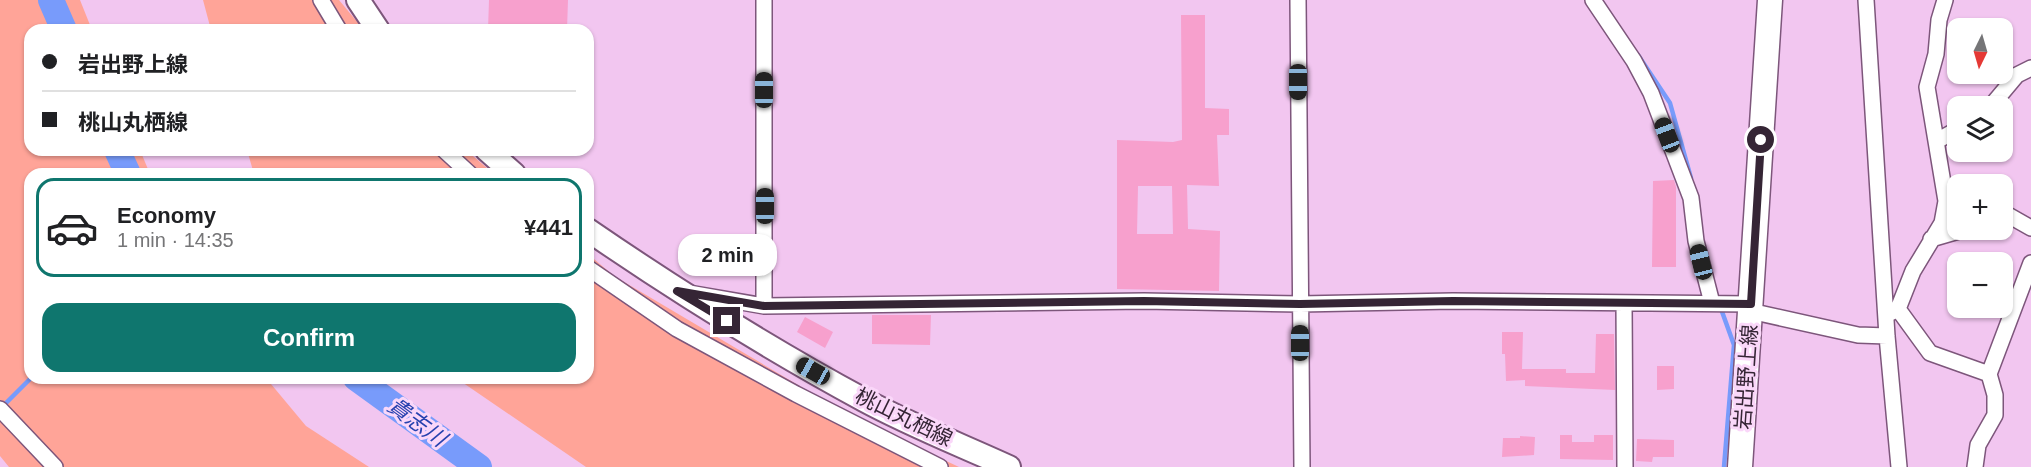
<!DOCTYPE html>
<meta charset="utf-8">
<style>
:root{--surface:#fff;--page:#f2f2f2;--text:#202124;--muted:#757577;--line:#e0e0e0;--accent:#0f766e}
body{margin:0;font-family:Arial,"Noto Sans JP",sans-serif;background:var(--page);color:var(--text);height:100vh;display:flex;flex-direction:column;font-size:22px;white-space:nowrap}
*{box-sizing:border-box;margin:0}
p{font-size:20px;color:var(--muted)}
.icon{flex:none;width:33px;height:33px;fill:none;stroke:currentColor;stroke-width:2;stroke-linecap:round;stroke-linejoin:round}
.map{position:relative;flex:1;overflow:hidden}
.side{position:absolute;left:24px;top:168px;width:570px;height:216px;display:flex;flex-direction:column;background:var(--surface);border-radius:18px;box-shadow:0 2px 4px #0004}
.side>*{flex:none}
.banner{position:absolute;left:24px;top:24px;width:570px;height:132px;border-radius:18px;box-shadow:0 2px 4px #0004;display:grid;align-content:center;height:132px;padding:0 18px;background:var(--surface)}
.needle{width:39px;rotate:185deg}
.fabs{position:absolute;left:1947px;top:18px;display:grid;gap:12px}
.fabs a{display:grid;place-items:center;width:66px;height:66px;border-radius:12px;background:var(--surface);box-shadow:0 2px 4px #0004;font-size:30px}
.end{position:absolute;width:27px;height:27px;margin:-14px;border:8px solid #352535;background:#fff;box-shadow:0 0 0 3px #fff}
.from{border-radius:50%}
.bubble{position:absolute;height:42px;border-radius:18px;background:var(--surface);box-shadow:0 2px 4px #0004;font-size:20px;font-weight:800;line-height:42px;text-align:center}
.car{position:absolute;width:18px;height:36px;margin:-18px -9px;border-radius:8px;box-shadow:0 0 4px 2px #0007;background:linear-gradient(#222 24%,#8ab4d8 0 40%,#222 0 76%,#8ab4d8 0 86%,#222 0)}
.banner b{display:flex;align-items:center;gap:21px;height:57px;font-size:22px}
.banner b+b{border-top:2px solid var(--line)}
.banner i{width:15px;height:15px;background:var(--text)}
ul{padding:10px 0 0;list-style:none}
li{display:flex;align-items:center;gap:18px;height:99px;margin:0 12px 9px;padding:0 6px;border:3px solid transparent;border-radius:18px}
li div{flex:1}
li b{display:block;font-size:22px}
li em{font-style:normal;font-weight:800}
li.current{border-color:var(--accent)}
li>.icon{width:54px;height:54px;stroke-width:1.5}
.button{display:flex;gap:12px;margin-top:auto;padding:12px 18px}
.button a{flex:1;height:69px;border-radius:18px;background:var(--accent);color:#fff;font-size:24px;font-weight:800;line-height:69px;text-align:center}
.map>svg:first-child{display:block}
</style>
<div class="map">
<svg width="2031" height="467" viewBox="0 0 2031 467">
<rect width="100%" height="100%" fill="#f2c6f0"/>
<path fill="#ffa498" d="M 0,0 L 80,0 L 92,30 L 30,30 L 30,150 L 140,150 L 150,174 L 30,174 L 30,378 L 266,378 L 306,426 L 369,467 L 9,467 L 0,456 Z
M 203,0 L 339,0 L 364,30 L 211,30 Z
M 247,150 L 466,150 L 494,174 L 254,174 Z
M 588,254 L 614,276 L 847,414 L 959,467 L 586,467 L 456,378 L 588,378 Z"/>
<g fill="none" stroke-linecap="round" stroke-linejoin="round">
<path stroke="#789bfb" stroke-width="4.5" d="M 1638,55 L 1670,103 L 1691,178
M 1720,306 L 1734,345 L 1724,467
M 2,407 L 31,378"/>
<path stroke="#789bfb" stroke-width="26" d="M 51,0 L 64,30
M 117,150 L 128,174
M 356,378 L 479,467"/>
</g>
<path fill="#f7a0cd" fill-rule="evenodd" d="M 489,0 L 568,0 L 567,30 L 488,30 Z
M 1181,15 L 1205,15 L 1205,108 L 1229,109 L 1229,135 L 1217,135 L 1219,186 L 1187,185 L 1188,229 L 1220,231 L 1219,291 L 1117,289 L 1117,140 L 1173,142 L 1182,140 ZM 1138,186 L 1172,186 L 1173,234 L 1137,234 Z
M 1674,180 L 1676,187 L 1676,267 L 1652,267 L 1653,181 Z
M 872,315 L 931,315 L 930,345 L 872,344 Z
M 805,317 L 833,332 L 825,348 L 797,332 Z
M 1502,332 L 1523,332 L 1522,369 L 1566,369 L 1566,373 L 1595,373 L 1596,334 L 1614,334 L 1615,390 L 1525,386 L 1525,380 L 1506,381 L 1505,354 L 1502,354 Z
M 1657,366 L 1674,366 L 1674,389 L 1657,390 Z
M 1560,435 L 1572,435 L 1572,442 L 1594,442 L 1594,435 L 1613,435 L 1613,460 L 1560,459 Z
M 1520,436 L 1535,437 L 1534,455 L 1502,457 L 1503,438 L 1520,438 Z
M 1637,439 L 1674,440 L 1674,457 L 1653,457 L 1652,462 L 1636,461 Z"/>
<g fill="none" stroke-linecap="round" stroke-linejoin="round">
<defs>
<path id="minor" d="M 321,0 L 339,30
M 1298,0 L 1302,467
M 1593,0 L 1634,61 L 1651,93 L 1691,198 L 1696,241 L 1712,303
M 1866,0 L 1887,336 L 1899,467
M 1991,106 L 2017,75 L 2031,68
M 1937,141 L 1958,129
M 444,150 L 470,174
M 2002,217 L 2008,215 L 2031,228
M 1931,239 L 1962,230
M 588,268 L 677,329 L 796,394 L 940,467
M 689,293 L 764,306 L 1144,301 L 1300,304 L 1453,301 L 1751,304
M 1624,303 L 1625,467
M 764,306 L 764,0
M 1898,309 L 1930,353 L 1989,374
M 1750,311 L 1858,335 L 1887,336
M 1886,315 L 1898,309 L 1913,271 L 1942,223 L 1946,201 L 1927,87 L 1936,54 L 1939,20 L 1945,0
M 0,409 L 55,467
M 1975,467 L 1978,445 L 1995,415 L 1995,395 L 1989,374 L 2031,263"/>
<path id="secondary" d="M 358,0 L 378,30
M 487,150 L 514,174
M 588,230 C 677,291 768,348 864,400 C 910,425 961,445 1009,467"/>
<path id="primary" d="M 1740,467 L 1770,0"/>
</defs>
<use href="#minor" stroke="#7d567b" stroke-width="18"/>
<use href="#secondary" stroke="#7d567b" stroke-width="26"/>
<use href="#primary" stroke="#7d567b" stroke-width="27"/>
<use href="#minor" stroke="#fff" stroke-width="15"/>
<use href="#secondary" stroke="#fff" stroke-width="22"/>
<use href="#primary" stroke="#fff" stroke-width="24"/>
</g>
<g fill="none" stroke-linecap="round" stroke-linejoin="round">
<path stroke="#352535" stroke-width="8" d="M 727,321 L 677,291 L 764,306 L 1144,301 L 1300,304 L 1453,301 L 1751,304 L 1761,140"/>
</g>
<g text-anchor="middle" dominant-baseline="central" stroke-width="6" stroke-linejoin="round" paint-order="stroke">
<g font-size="21" fill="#352535" stroke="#fad7f9">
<text transform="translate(1746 377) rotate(-86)">岩出野上線</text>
<text transform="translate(904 417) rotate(26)">桃山丸栖線</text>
</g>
<g font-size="22" font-style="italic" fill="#2742af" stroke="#fad7f9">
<text transform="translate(417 422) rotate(36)">貴志川</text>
</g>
</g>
</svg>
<div class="fabs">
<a><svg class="needle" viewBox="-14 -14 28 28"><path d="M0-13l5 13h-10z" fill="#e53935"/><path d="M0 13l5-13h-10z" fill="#757577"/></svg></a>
<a><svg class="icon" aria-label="layers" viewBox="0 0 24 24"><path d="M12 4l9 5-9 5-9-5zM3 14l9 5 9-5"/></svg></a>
<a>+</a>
<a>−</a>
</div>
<i class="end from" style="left:1761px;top:140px"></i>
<i class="end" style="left:727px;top:321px"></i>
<div class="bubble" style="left:678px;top:234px;width:99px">2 min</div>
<i class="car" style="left:1298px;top:82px;rotate:180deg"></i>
<i class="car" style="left:764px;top:90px;rotate:0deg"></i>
<i class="car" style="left:1667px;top:135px;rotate:339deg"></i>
<i class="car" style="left:765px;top:206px;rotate:0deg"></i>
<i class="car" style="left:1701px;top:262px;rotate:346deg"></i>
<i class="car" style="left:1300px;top:343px;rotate:0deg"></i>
<i class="car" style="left:813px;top:371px;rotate:299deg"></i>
<div class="banner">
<b><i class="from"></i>岩出野上線</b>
<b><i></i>桃山丸栖線</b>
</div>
<section class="side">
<ul>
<li class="current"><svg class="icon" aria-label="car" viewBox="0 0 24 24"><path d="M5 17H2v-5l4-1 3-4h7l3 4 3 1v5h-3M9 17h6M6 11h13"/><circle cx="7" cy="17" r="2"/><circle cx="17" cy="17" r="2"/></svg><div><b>Economy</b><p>1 min · 14:35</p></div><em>¥441</em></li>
</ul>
<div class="button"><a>Confirm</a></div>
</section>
</div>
